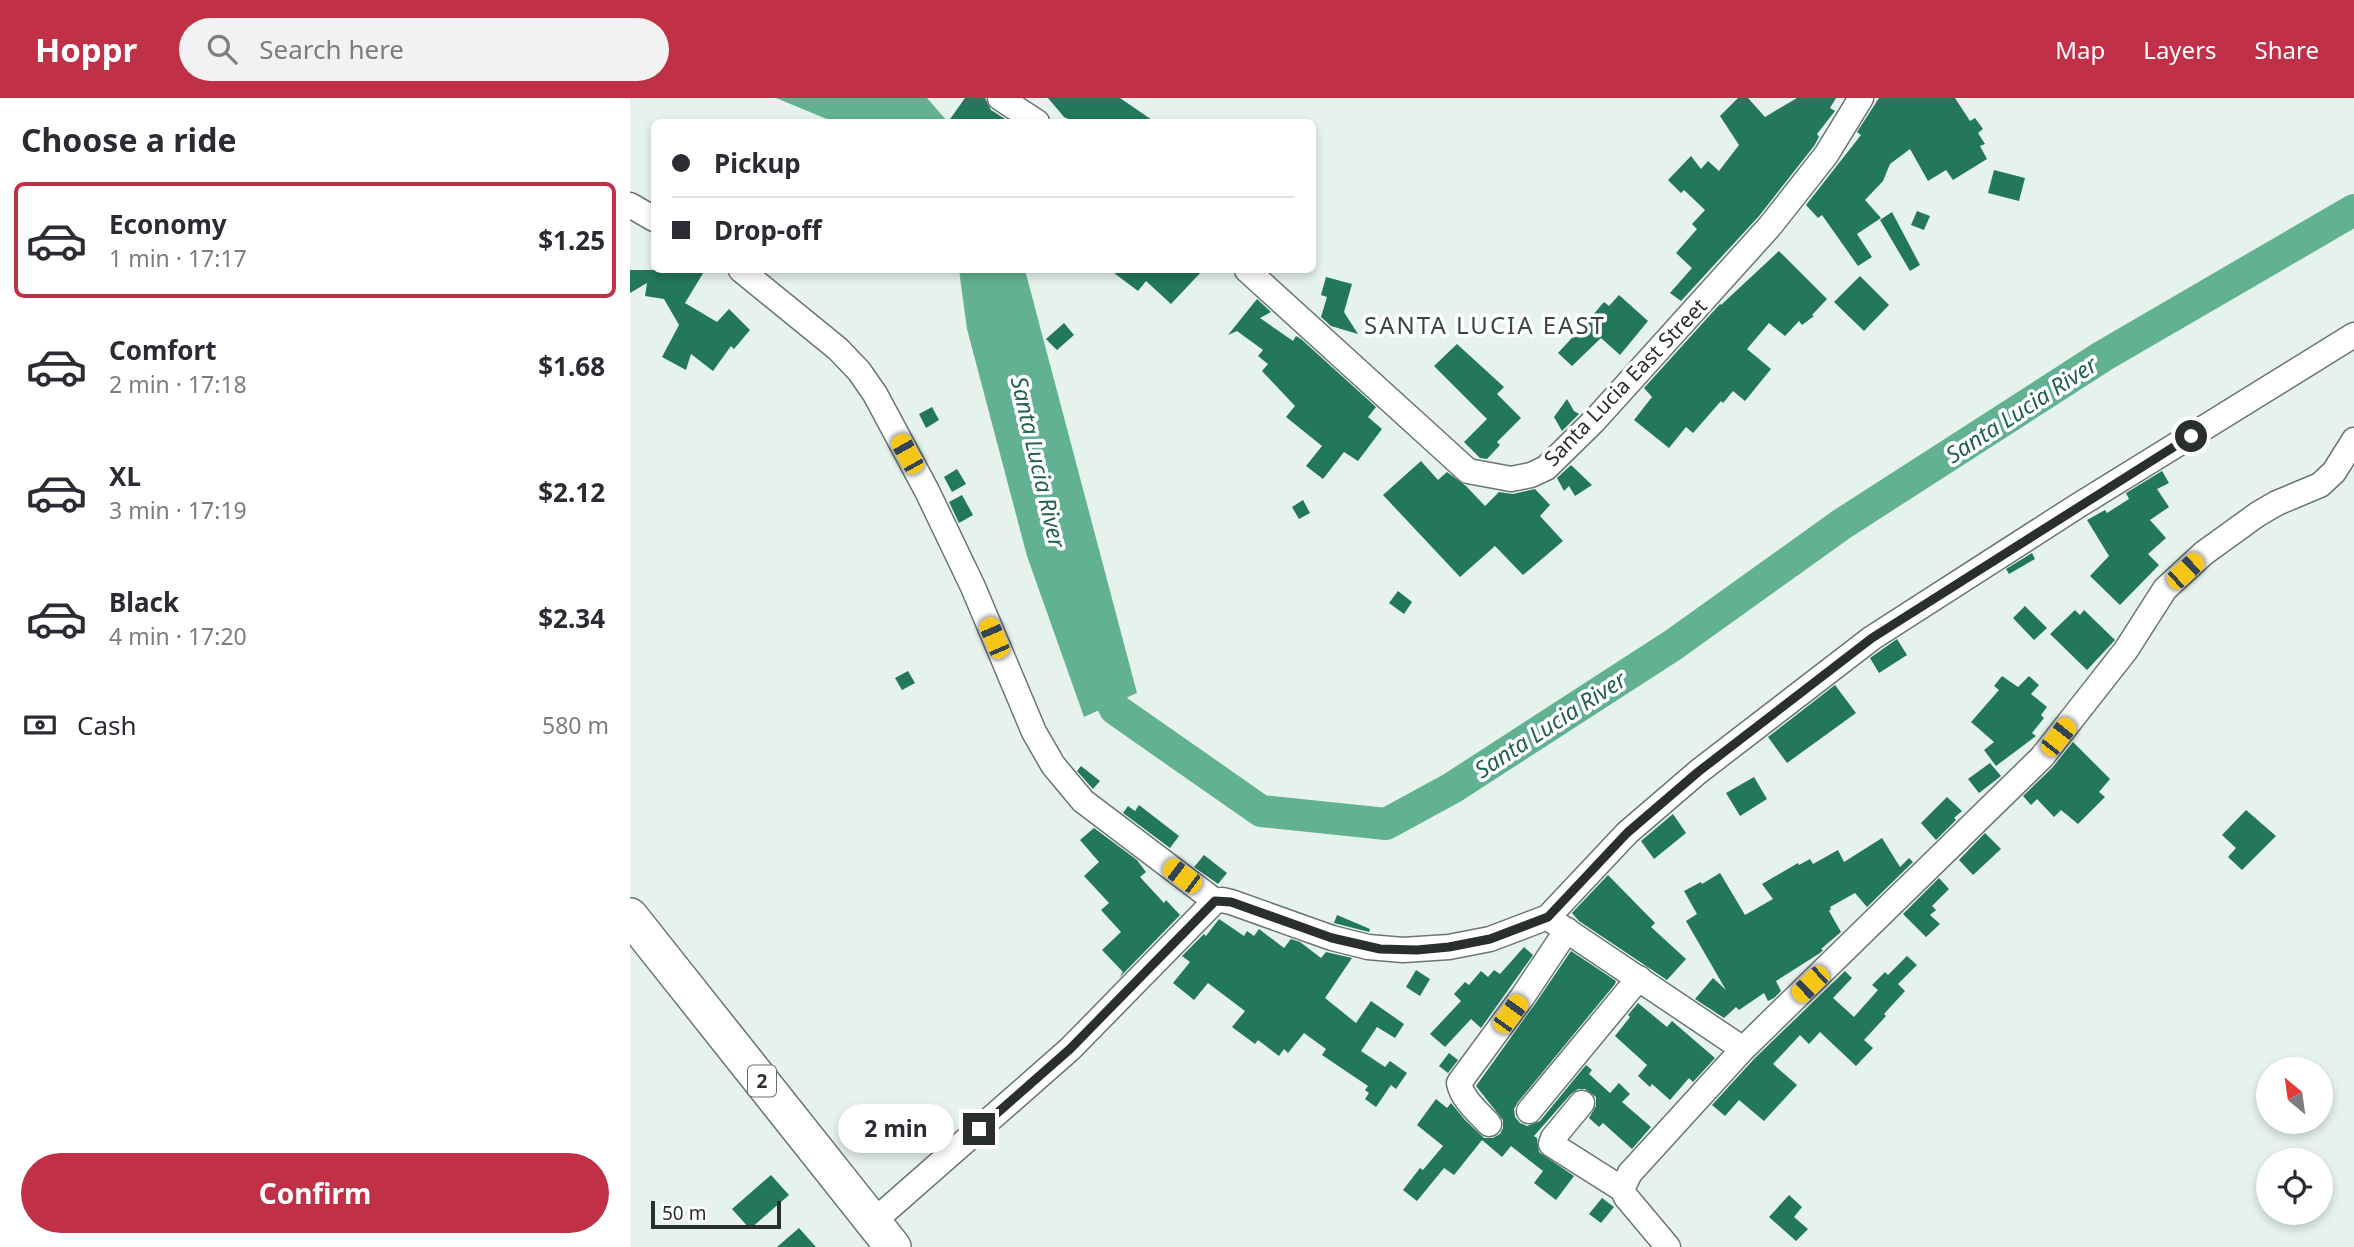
<!DOCTYPE html>
<meta charset="utf-8">
<style>
:root{--surface:#fff;--page:#f2f2f3;--text:#2b2b33;--muted:#7c7c81;--line:#e1e1e2;--accent:#c03046}
body{margin:0;font-family:"Noto Sans",sans-serif;background:var(--page);color:var(--text);height:100vh;display:flex;flex-direction:column;font-size:26px;white-space:nowrap}
*{box-sizing:border-box;margin:0}
p{font-size:23px;color:var(--muted)}
.icon{flex:none;width:38px;height:38px;fill:none;stroke:currentColor;stroke-width:2;stroke-linecap:round;stroke-linejoin:round}
.map{position:relative;flex:1;overflow:hidden}
.details{display:flex;flex-direction:column;background:var(--surface);width:630px}
.details>*{flex:none}
.banner{position:absolute;left:21px;top:21px;width:665px;height:154px;border-radius:10px;box-shadow:0 4px 10px #0003;display:grid;align-content:center;height:154px;padding:0 21px;background:var(--surface)}
.needle{width:46px;rotate:331deg}
.fabs{position:absolute;left:1626px;top:959px;display:grid;gap:14px}
.fabs a{display:grid;place-items:center;width:77px;height:77px;border-radius:50%;background:var(--surface);box-shadow:0 4px 10px #0003;font-size:35px}
.scale{position:absolute;left:21px;bottom:18px;width:130px;box-sizing:border-box;padding-left:7px;border:4px solid #2a2f2d;border-top:0;font-size:19px;line-height:24px;white-space:nowrap;color:#2a2f2d;-webkit-text-stroke:5px #fff;paint-order:stroke}
.end{position:absolute;width:32px;height:32px;margin:-16px;border:9px solid #2a2f2d;background:#fff;box-shadow:0 0 0 4px #fff}
.from{border-radius:50%}
.bubble{position:absolute;height:49px;border-radius:24px;background:var(--surface);box-shadow:0 4px 10px #0003;font-size:23px;font-weight:700;line-height:49px;text-align:center}
.car{position:absolute;width:21px;height:42px;margin:-21px -10px;border-radius:9px;box-shadow:0 0 5px 2px #0007;background:linear-gradient(#f5c518 24%,#345 0 40%,#f5c518 0 76%,#345 0 86%,#f5c518 0)}
.banner b{display:flex;align-items:center;gap:24px;height:66px;font-size:26px}
.banner b+b{border-top:2px solid var(--line)}
.banner i{width:18px;height:18px;background:var(--text)}
ul{padding:0;list-style:none}
li{display:flex;align-items:center;gap:21px;height:116px;margin:0 14px 10px;padding:0 7px;border:4px solid transparent;border-radius:10px}
li div{flex:1}
li b{display:block;font-size:26px}
li em{font-style:normal;font-weight:700}
li.current{border-color:var(--accent)}
li>.icon{width:63px;height:63px;stroke-width:1.5}
h2{padding:0 21px;font-size:32px;line-height:84px}
.pay{display:flex;align-items:center;gap:18px;height:77px;padding:0 21px;font-size:26px}
.pay p{margin-inline-start:auto}
.button{display:flex;gap:14px;margin-top:auto;padding:14px 21px}
.button a{flex:1;height:80px;border-radius:42px;background:var(--accent);color:#fff;font-size:28px;font-weight:700;line-height:80px;text-align:center}
header{display:flex;align-items:center;gap:42px;box-sizing:border-box;height:98px;padding:0 35px;background:var(--accent);color:#fff}
header strong{font-size:33px}
nav{display:flex;gap:38px;margin-inline-start:auto;font-size:24px}
.search{width:490px;height:63px;background:var(--page);display:flex;align-items:center;gap:18px;box-sizing:border-box;padding:0 24px;border-radius:38px;color:var(--muted);font-size:26px}
main{display:flex;flex:1;min-height:0}
.map>svg:first-child{display:block}
</style>
<header>
<strong>Hoppr</strong>
<div class="search"><svg class="icon" aria-label="search" viewBox="0 0 24 24"><circle cx="10" cy="10" r="6"/><path d="M15 15l6 6"/></svg>Search here</div>
<nav><a>Map</a><a>Layers</a><a>Share</a></nav>
</header>
<main>
<section class="details">
<h2>Choose a ride</h2>
<ul>
<li class="current"><svg class="icon" aria-label="car" viewBox="0 0 24 24"><path d="M5 17H2v-5l4-1 3-4h7l3 4 3 1v5h-3M9 17h6M6 11h13"/><circle cx="7" cy="17" r="2"/><circle cx="17" cy="17" r="2"/></svg><div><b>Economy</b><p>1 min · 17:17</p></div><em>$1.25</em></li>
<li><svg class="icon" aria-label="car" viewBox="0 0 24 24"><path d="M5 17H2v-5l4-1 3-4h7l3 4 3 1v5h-3M9 17h6M6 11h13"/><circle cx="7" cy="17" r="2"/><circle cx="17" cy="17" r="2"/></svg><div><b>Comfort</b><p>2 min · 17:18</p></div><em>$1.68</em></li>
<li><svg class="icon" aria-label="car" viewBox="0 0 24 24"><path d="M5 17H2v-5l4-1 3-4h7l3 4 3 1v5h-3M9 17h6M6 11h13"/><circle cx="7" cy="17" r="2"/><circle cx="17" cy="17" r="2"/></svg><div><b>XL</b><p>3 min · 17:19</p></div><em>$2.12</em></li>
<li><svg class="icon" aria-label="car" viewBox="0 0 24 24"><path d="M5 17H2v-5l4-1 3-4h7l3 4 3 1v5h-3M9 17h6M6 11h13"/><circle cx="7" cy="17" r="2"/><circle cx="17" cy="17" r="2"/></svg><div><b>Black</b><p>4 min · 17:20</p></div><em>$2.34</em></li>
</ul>
<div class="pay"><svg class="icon" aria-label="cash" viewBox="0 0 24 24"><path d="M3 7h18v10H3z"/><circle cx="12" cy="12" r="2"/></svg>Cash<p>580 m</p></div>
<div class="button"><a>Confirm</a></div>
</section>
<div class="map">
<svg width="1724" height="1149" viewBox="0 0 1724 1149">
<rect width="100%" height="100%" fill="#e5f3ec"/>
<path fill="#62b193" d="M 146,0 L 297,0 L 318,24 L 204,24 Z
M 329,172 L 395,172 L 507,595 L 454,619 L 397,458 L 337,231 Z"/>
<g fill="none" stroke-linecap="round" stroke-linejoin="round">
<path stroke="#62b193" stroke-width="32" d="M 464,568 L 485,611 L 631,713 L 756,726 L 822,690 L 1043,547 L 1212,426 L 1473,258 L 1724,112"/>
</g>
<path fill="#23775c" d="M 335,0 L 355,0 L 361,12 L 380,24 L 318,24 Z
M 418,0 L 490,0 L 525,24 L 444,24 L 434,19 Z
M 1108,0 L 1118,0 L 1135,19 L 1167,0 L 1206,0 L 1200,10 L 1205,13 L 1187,36 L 1189,39 L 1184,48 L 1129,118 L 1051,203 L 1040,195 L 1062,170 L 1046,155 L 1067,131 L 1062,126 L 1075,112 L 1054,92 L 1051,95 L 1038,82 L 1061,58 L 1071,71 L 1078,63 L 1089,73 L 1109,47 L 1090,18 Z
M 1249,0 L 1325,0 L 1340,23 L 1345,20 L 1353,31 L 1348,35 L 1355,46 L 1350,48 L 1357,61 L 1323,82 L 1316,72 L 1298,83 L 1280,51 L 1260,66 L 1253,83 L 1235,102 L 1251,120 L 1227,136 L 1242,159 L 1228,168 L 1192,117 L 1188,120 L 1176,107 L 1231,37 L 1227,34 Z
M 1364,72 L 1395,80 L 1389,103 L 1358,95 Z
M 1287,113 L 1300,118 L 1294,132 L 1281,127 Z
M 1262,114 L 1290,167 L 1280,173 L 1250,122 Z
M 1149,153 L 1197,201 L 1182,217 L 1184,218 L 1172,227 L 1169,223 L 1155,238 L 1139,225 L 1117,251 L 1141,271 L 1115,303 L 1103,293 L 1093,305 L 1091,303 L 1063,335 L 1056,329 L 1039,350 L 1004,322 L 1022,299 L 1014,290 L 1090,206 L 1091,207 Z
M 0,172 L 75,172 L 55,205 L 87,224 L 99,211 L 120,232 L 104,251 L 101,248 L 83,273 L 61,256 L 56,272 L 32,259 L 49,227 L 34,201 L 15,198 L 17,185 L 0,195 Z
M 480,172 L 573,172 L 541,206 L 516,183 L 508,193 Z
M 1230,178 L 1259,207 L 1234,233 L 1204,204 Z
M 696,179 L 722,186 L 714,214 L 728,236 L 701,228 L 691,219 L 697,199 L 691,197 Z
M 989,197 L 1018,223 L 990,257 L 971,240 L 942,268 L 928,255 L 951,230 L 949,229 L 959,216 L 962,218 L 974,204 L 979,208 Z
M 627,201 L 641,214 L 630,220 L 663,243 L 666,238 L 671,241 L 746,309 L 738,319 L 752,331 L 728,363 L 714,354 L 693,381 L 676,368 L 692,348 L 656,319 L 665,308 L 632,273 L 638,266 L 628,258 L 633,252 L 607,233 L 598,237 Z
M 434,225 L 444,237 L 427,252 L 416,241 Z
M 827,246 L 874,289 L 867,296 L 891,320 L 867,344 L 870,347 L 857,361 L 850,360 L 834,344 L 857,321 L 804,268 Z
M 937,301 L 944,313 L 949,316 L 932,333 L 924,319 Z
M 302,309 L 309,322 L 296,330 L 289,316 Z
M 791,363 L 808,382 L 817,374 L 836,388 L 855,408 L 869,394 L 883,396 L 905,391 L 920,407 L 910,418 L 933,443 L 893,477 L 865,448 L 830,479 L 753,397 Z
M 941,367 L 962,387 L 945,398 L 939,388 L 934,393 L 927,380 Z
M 327,371 L 336,386 L 322,394 L 314,379 Z
M 1532,373 L 1539,385 L 1527,391 L 1539,409 L 1520,422 L 1536,440 L 1518,456 L 1529,467 L 1490,507 L 1460,478 L 1479,458 L 1457,422 L 1475,412 L 1477,415 L 1499,401 L 1496,395 Z
M 332,397 L 343,417 L 329,425 L 319,404 Z
M 673,402 L 680,415 L 669,421 L 662,409 Z
M 1402,455 L 1405,461 L 1379,476 L 1376,471 Z
M 768,493 L 782,504 L 774,516 L 759,505 Z
M 1395,508 L 1417,530 L 1404,542 L 1383,520 Z
M 1445,512 L 1450,517 L 1454,512 L 1485,542 L 1457,572 L 1420,536 Z
M 1267,541 L 1277,557 L 1249,575 L 1240,560 Z
M 278,573 L 285,585 L 272,592 L 265,580 Z
M 1372,578 L 1388,589 L 1399,578 L 1409,587 L 1401,596 L 1417,609 L 1411,617 L 1414,620 L 1402,635 L 1406,638 L 1366,668 L 1354,652 L 1364,644 L 1341,624 L 1369,592 L 1364,588 Z
M 1205,587 L 1226,615 L 1157,665 L 1138,639 Z
M 1443,644 L 1480,681 L 1469,694 L 1475,699 L 1448,726 L 1431,712 L 1424,719 L 1407,701 L 1401,707 L 1393,698 L 1422,670 Z
M 1360,665 L 1371,678 L 1349,695 L 1338,681 Z
M 451,668 L 470,683 L 463,691 L 447,673 Z
M 1124,679 L 1137,701 L 1110,718 L 1096,695 Z
M 1317,699 L 1332,713 L 1324,720 L 1326,722 L 1306,742 L 1291,725 Z
M 509,707 L 549,738 L 540,750 L 493,715 L 498,708 L 505,713 Z
M 1616,712 L 1646,738 L 1612,772 L 1598,759 L 1606,750 L 1592,737 Z
M 1043,716 L 1056,735 L 1024,761 L 1011,743 Z
M 464,730 L 507,762 L 516,774 L 510,779 L 534,805 L 536,802 L 550,817 L 489,880 L 493,874 L 472,852 L 491,834 L 471,812 L 479,805 L 454,778 L 469,764 L 450,742 Z
M 1355,735 L 1371,751 L 1343,777 L 1329,762 Z
M 1252,740 L 1270,769 L 1279,760 L 1283,764 L 1237,809 L 1225,795 L 1200,809 L 1201,811 L 1199,813 L 1211,834 L 1191,851 L 1193,852 L 1190,855 L 1146,883 L 1151,893 L 1144,900 L 1138,903 L 1134,895 L 1109,912 L 1106,909 L 1094,920 L 1065,901 L 1083,880 L 1096,892 L 1056,823 L 1067,816 L 1054,793 L 1071,784 L 1072,786 L 1090,775 L 1115,817 L 1143,801 L 1132,786 L 1168,765 L 1169,767 L 1180,761 L 1183,766 L 1208,752 L 1214,764 Z
M 574,757 L 597,775 L 588,786 L 564,769 Z
M 978,777 L 1025,825 L 1021,829 L 1056,861 L 1037,882 L 949,823 L 942,815 Z
M 1309,780 L 1319,791 L 1302,808 L 1306,812 L 1300,817 L 1310,826 L 1296,839 L 1273,816 Z
M 707,817 L 740,831 L 739,834 L 704,825 Z
M 589,821 L 614,838 L 617,833 L 624,838 L 629,831 L 654,850 L 661,841 L 670,844 L 691,860 L 696,854 L 722,860 L 695,900 L 726,925 L 741,903 L 774,926 L 765,940 L 747,929 L 731,953 L 755,969 L 760,963 L 777,975 L 766,991 L 761,987 L 746,1009 L 735,1001 L 739,995 L 735,992 L 738,988 L 692,957 L 696,951 L 674,935 L 658,955 L 654,951 L 649,958 L 628,942 L 625,946 L 602,929 L 615,913 L 578,885 L 564,902 L 543,885 L 560,864 L 552,858 L 574,836 L 576,838 Z
M 894,849 L 903,857 L 851,930 L 841,921 L 815,949 L 800,936 L 831,903 L 824,896 L 835,884 L 839,887 L 851,873 L 858,879 L 864,872 L 870,876 Z
M 941,853 L 986,883 L 985,886 L 888,1004 L 884,1011 L 885,1019 L 890,1025 L 897,1028 L 910,1023 L 956,967 L 962,972 L 959,976 L 980,995 L 989,985 L 1000,996 L 992,1004 L 1021,1029 L 1002,1051 L 973,1025 L 969,1029 L 959,1020 L 966,1008 L 966,999 L 955,991 L 948,991 L 941,996 L 904,1038 L 907,1040 L 909,1054 L 944,1078 L 926,1102 L 904,1085 L 913,1073 L 881,1048 L 872,1059 L 852,1042 L 824,1077 L 814,1070 L 787,1103 L 773,1092 L 790,1070 L 793,1072 L 813,1048 L 787,1027 L 806,1001 L 817,1010 L 821,1005 L 835,1022 L 854,1040 L 863,1040 L 870,1036 L 873,1030 L 873,1022 L 846,988 L 905,906 Z
M 1277,858 L 1287,867 L 1268,886 L 1275,893 L 1254,916 L 1256,918 L 1234,942 L 1243,950 L 1226,968 L 1190,934 L 1179,946 L 1170,937 L 1143,966 L 1167,987 L 1134,1023 L 1109,1002 L 1095,1018 L 1082,1007 L 1124,961 L 1215,873 L 1222,880 L 1203,900 L 1224,919 L 1248,892 L 1242,887 L 1255,874 L 1258,877 Z
M 786,872 L 800,881 L 790,898 L 776,889 Z
M 1008,905 L 1037,929 L 1042,923 L 1085,960 L 1063,984 L 1059,980 L 1040,1002 L 1022,986 L 1020,989 L 1008,978 L 1017,967 L 985,938 L 1000,919 L 998,917 Z
M 819,955 L 828,962 L 818,975 L 809,968 Z
M 141,1077 L 159,1097 L 120,1131 L 102,1111 Z
M 1159,1097 L 1172,1109 L 1164,1119 L 1178,1131 L 1166,1143 L 1139,1119 Z
M 972,1100 L 984,1109 L 971,1125 L 959,1116 Z
M 169,1130 L 186,1149 L 147,1149 Z"/>
<g fill="none" stroke-linecap="round" stroke-linejoin="round">
<defs>
<path id="minor" d="M 370,0 L 407,24
M 0,107 L 24,121
M 111,172 L 208,251 L 229,273 L 245,296 L 297,393 L 343,489 L 404,634 L 423,667 L 453,703 L 585,803
M 617,172 L 838,373 L 881,381 L 901,377 L 916,370 L 964,323 L 1140,128 L 1196,57 L 1231,0
M 924,824 L 1113,951
M 952,1005 L 923,1040 L 921,1046 L 992,1091
M 899,1013 L 1009,880
M 859,1026 C 848,1014 832,1001 829,985 L 893,898 L 937,832
M 243,1124 L 440,951 L 585,803 L 592,802 L 601,804 L 702,840 L 738,849 L 773,852 L 819,849 L 860,841 L 918,819 L 997,735 L 1068,674 L 1242,540 L 1449,407 L 1724,237
M 1038,1149 L 996,1099 L 992,1091 L 1000,1075 L 1113,951 L 1412,659 L 1496,552 L 1535,491 L 1574,455 L 1628,416 L 1647,405 L 1690,387 L 1704,374 L 1724,342"/>
<path id="highway" d="M 0,818 L 263,1149"/>
</defs>
<use href="#minor" stroke="#6a7670" stroke-width="27"/>
<use href="#highway" stroke="#6a7670" stroke-width="38"/>
<use href="#minor" stroke="#fff" stroke-width="24"/>
<use href="#highway" stroke="#fff" stroke-width="35"/>
</g>
<g fill="none" stroke-linecap="round" stroke-linejoin="round">
<path stroke="#2a2f2d" stroke-width="9" d="M 349,1031 L 440,951 L 585,803 L 601,804 L 702,840 L 750,851 L 787,852 L 819,849 L 860,841 L 918,819 L 997,735 L 1068,674 L 1242,540 L 1561,338"/>
</g>
<g text-anchor="middle" dominant-baseline="central" stroke-width="7" stroke-linejoin="round" paint-order="stroke">
<rect fill="#fff" stroke="#6a6d6c" stroke-width="2" x="118" y="967.5" width="28" height="31" rx="5"/>
<g font-size="19" font-weight="bold" fill="#2a2f2d">
<text x="132" y="983">2</text>
</g>
<g font-size="21" fill="#2a2f2d" stroke="#fff">
<text transform="translate(995 284) rotate(-46)">Santa Lucia East Street</text>
</g>
<g font-size="23" font-style="italic" fill="#24624d" stroke="#fff">
<text transform="translate(1391 311) rotate(-33)">Santa Lucia River</text>
<text transform="translate(409 364) rotate(77)">Santa Lucia River</text>
<text transform="translate(920 626) rotate(-33)">Santa Lucia River</text>
</g>
<g font-size="24" letter-spacing="2" fill="#3b4641" stroke="#fff">
<text x="855" y="226">SANTA LUCIA EAST</text>
</g>
</g>
</svg>
<div class="fabs">
<a><svg class="needle" viewBox="-14 -14 28 28"><path d="M0-13l5 13h-10z" fill="#e53935"/><path d="M0 13l5-13h-10z" fill="#7c7c81"/></svg></a>
<a><svg class="icon" aria-label="locate" viewBox="0 0 24 24"><circle cx="12" cy="12" r="6"/><path d="M12 2v4M12 18v4M2 12h4M18 12h4"/></svg></a>
</div>
<div class="scale">50 m</div>
<i class="end from" style="left:1561px;top:338px"></i>
<i class="end" style="left:349px;top:1031px"></i>
<div class="bubble" style="left:208px;top:1006px;width:116px">2 min</div>
<i class="car" style="left:277px;top:356px;rotate:331deg"></i>
<i class="car" style="left:1555px;top:473px;rotate:47deg"></i>
<i class="car" style="left:364px;top:540px;rotate:337deg"></i>
<i class="car" style="left:1428px;top:639px;rotate:38deg"></i>
<i class="car" style="left:552px;top:778px;rotate:307deg"></i>
<i class="car" style="left:1180px;top:886px;rotate:226deg"></i>
<i class="car" style="left:880px;top:916px;rotate:36deg"></i>
<div class="banner">
<b><i class="from"></i>Pickup</b>
<b><i></i>Drop-off</b>
</div>
</div>
</main>
